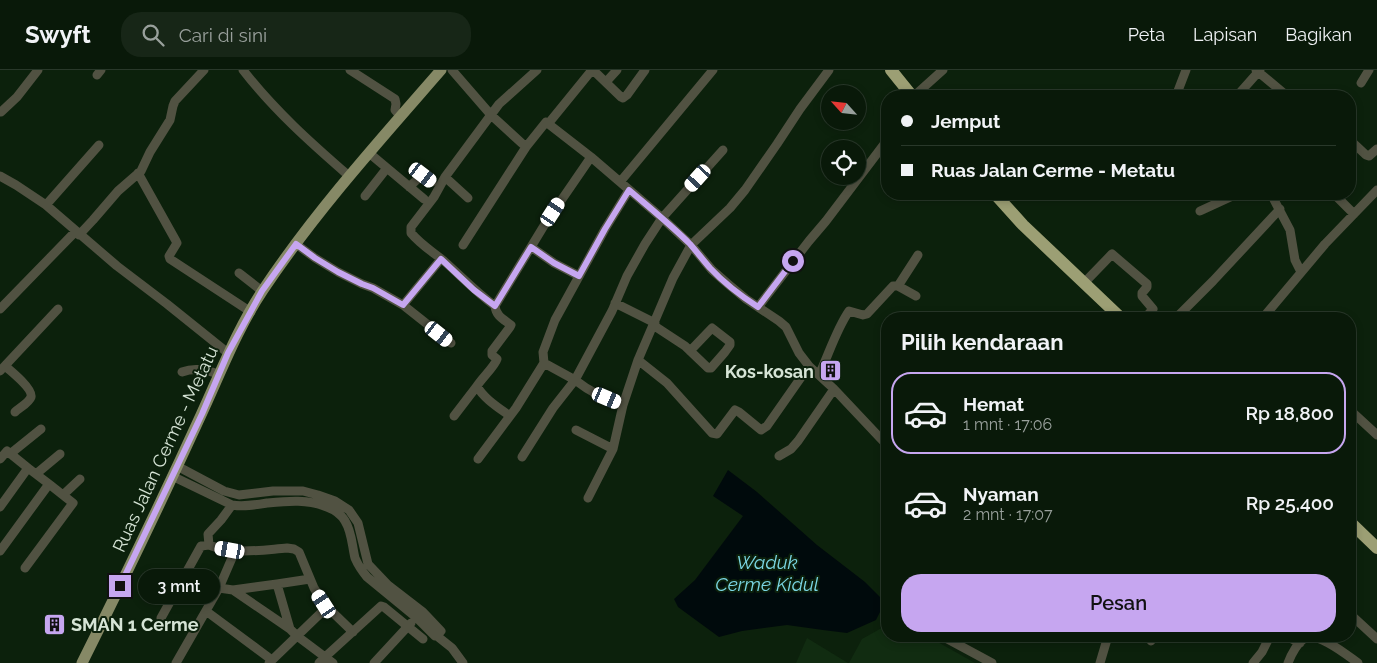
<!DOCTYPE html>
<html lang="id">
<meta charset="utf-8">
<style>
:root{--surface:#091909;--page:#172617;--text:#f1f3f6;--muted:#99a09c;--line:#29382a;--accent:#c6a6f0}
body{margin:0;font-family:Raleway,sans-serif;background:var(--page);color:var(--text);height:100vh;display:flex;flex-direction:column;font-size:19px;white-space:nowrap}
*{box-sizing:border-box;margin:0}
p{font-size:16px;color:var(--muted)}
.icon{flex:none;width:28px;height:28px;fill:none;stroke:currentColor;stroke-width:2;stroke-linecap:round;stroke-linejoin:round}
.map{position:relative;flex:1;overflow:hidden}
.details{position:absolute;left:881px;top:242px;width:475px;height:330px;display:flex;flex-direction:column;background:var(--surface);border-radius:20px;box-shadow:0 2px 8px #0003,0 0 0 1px var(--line)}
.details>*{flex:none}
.top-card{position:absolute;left:881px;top:20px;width:475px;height:110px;border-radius:20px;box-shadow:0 2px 8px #0003,0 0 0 1px var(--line);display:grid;align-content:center;height:110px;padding:0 20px;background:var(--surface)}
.needle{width:32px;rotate:297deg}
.tools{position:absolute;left:821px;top:15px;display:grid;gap:10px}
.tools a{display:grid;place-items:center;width:45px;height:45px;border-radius:50%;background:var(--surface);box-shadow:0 2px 8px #0003,0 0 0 1px var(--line);font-size:25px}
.end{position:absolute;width:22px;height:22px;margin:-11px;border:6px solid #c6a6f0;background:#111;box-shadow:0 0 0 2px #111}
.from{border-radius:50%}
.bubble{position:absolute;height:35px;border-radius:18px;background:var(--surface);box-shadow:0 2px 8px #0003,0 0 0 1px var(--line);font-size:16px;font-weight:600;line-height:35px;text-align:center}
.car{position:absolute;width:15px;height:30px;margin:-15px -8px;border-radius:6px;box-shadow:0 0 4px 1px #0007;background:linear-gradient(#fff 24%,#345 0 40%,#fff 0 76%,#345 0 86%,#fff 0)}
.top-card b{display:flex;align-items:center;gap:18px;height:48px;font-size:19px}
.top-card b+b{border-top:1px solid var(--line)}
.top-card i{width:12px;height:12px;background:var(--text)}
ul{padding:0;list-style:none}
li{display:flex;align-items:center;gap:15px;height:82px;margin:0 10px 8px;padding:0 10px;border:2px solid transparent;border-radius:20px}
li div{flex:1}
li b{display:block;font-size:19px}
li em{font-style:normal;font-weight:600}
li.on{border-color:var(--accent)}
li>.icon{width:45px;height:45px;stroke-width:1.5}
h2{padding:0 20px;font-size:22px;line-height:60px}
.button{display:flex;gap:10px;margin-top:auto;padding:10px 20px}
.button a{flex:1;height:58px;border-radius:20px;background:var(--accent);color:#111;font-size:20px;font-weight:600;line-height:58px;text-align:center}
header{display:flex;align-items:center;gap:30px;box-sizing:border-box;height:70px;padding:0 25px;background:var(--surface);border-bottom:1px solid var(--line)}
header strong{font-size:24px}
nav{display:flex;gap:28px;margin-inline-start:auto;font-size:18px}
.search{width:350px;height:45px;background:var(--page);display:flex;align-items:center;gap:12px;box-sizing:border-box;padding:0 18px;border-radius:20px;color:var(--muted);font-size:19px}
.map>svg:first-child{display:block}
</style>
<header>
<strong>Swyft</strong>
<div class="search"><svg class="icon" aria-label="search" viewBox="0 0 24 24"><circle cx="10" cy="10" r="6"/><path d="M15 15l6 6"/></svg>Cari di sini</div>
<nav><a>Peta</a><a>Lapisan</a><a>Bagikan</a></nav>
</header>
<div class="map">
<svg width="1377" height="593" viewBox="0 0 1377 593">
<rect width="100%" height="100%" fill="#0c210c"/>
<path fill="#112c11" d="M 887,555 L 888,566 L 927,566 L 975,593 L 849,593 L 862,569 Z
M 807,568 L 848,593 L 849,593 L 796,593 Z"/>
<path fill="#000a0c" d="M 728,400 L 757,422 L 817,475 L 865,512 L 885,532 L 876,550 L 847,563 L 823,560 L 787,555 L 742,561 L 719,567 L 678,537 L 674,529 L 695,510 L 743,446 L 713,426 Z"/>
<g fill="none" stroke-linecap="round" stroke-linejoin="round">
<path stroke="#515242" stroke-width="9" d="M 243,0 C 274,40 311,73 349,106
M 350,0 L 395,29 L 396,34 L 395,40 L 401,47
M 452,0 L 491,45 L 526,77
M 593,0 L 621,27 L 623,28 L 627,25 L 645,0
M 1256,0 L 1287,26
M 97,5 L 101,0
M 606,12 L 617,0
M 1361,13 L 1369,0
M 914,26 L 943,0
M 1176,26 L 1186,0
M 1237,26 L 1260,0
M 1,42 L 17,27 L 38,0
M 548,54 L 592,0
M 1350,70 L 1366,85 L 1369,86 L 1377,79
M 369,83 L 424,129
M 591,87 L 545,154 L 495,236 C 496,246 503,249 511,255 L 510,257 L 492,281 L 492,285 L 497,289 C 495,296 482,308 477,316 C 483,328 499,338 510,346 L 516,338 L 544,293 L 543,282 L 555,250 L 605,159 L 629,120
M 138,103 L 176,171 L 177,173 L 169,186 L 170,189 L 251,242
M 0,106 L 16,115 L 46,135 L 117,196 L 167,234 L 228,283
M 445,107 L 468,128
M 620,112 L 713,0
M 409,117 L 422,105 L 423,105 L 432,112
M 1271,124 L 1290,160 L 1295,190 L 1301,202
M 1334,124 L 1354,144
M 365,126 L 387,98
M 46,135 L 99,75
M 1200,141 L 1237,124
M 79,165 L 93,150 L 118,121 L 141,101 L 150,82 L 170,50 L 173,36 L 175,31 L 204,0
M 296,174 L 315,188 L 338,202 L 362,214 L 373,218 L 403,235
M 463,175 L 526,77 L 546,52 L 591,87 L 662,148 L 691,175 L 712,200 L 728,214 L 746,229 L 779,251 L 786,257 L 799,283 L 809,296 L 834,319 L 883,371 L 888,375
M 531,177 L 554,193 L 579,206
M 441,189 L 403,235 L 451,273
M 239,203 L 262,221
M 1084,213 L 1112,184 L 1147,214 L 1147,217 L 1142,223 L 1142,226 L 1153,239 L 1144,249
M 898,216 L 918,185
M 615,233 L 655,253
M 495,236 C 476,222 461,206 444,191 C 433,182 421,175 411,163 L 411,157 L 434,127 L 445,107 L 499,34 L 537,0
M 758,237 L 809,171 L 826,151 L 888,69
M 0,239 L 75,162
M 1175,249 L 1213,211 L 1280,139
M 1262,249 L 1325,174 L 1377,120
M 653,255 L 673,208 L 691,175 L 730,138 L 745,120 L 777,74 L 800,39 L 829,0
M 638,290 L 653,255 L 685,276 L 708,298 L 711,298 L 725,282 L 730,275 L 730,272 L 712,258 L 690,281
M 5,296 C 11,301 33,319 31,327 C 29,333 19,338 15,342
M 0,301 L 58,239
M 182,302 C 195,297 205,300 219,304
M 819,305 C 829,284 836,260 849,241 L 863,245 L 867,244 L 893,216 L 898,216 L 916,226
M 623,335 C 607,330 589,321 575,310 L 612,241 L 627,206 L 645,174 L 662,148 L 723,80
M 1350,340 L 1377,365
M 454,346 L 477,316
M 576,360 L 613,379
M 883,371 L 888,363
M 10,384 L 41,359
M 779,386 L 791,379 L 798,371 L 834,319
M 522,387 L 553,338 L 575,310 L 544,293
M 0,389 L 7,381 L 28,398
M 478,389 L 510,346
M 36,404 L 60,384
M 172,406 L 232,435 C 244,437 255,435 267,433 C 288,431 308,429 327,437 C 335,440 341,444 345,451 C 352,462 352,476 355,488 C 358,495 362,501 367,507 L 417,548 L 435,566 L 437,566 L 441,561 L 423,542 L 388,515 L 368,494 L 358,453 L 349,440 L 335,431 L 318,425 L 303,421 L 273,421 L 239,425 L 224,421 L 177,396
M 63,425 L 80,409
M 588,428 L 613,379 L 623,335 L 638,290 L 667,313 L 712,363 L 717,364 L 735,340 L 739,342 L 761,360 L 767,356 L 809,296
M 232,435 L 221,450 L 208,464 L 209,475 C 234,485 261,480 287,478 L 294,479 L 299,482 L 314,518 L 324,534 L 353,562
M 886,436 L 888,433
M 0,437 L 28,398 L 49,414 L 0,481
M 235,481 L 219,518 L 233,520 L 290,559 L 297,566 L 325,587 L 319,593
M 25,498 L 73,433 L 49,414
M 277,514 L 290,559
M 233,520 L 277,514 L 310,509
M 206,541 L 272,590
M 1350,544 L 1377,569
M 161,548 L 201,476 L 209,475
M 437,566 L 452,578 L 463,593
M 942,566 L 992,593
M 1286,566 L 1300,573
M 1151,571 L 1154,566
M 176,593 L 219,518
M 269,593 L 327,537
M 333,593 L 325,587 L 381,536 L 384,537 L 423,569
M 374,593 L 411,553
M 1100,593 L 1108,566
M 1253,593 L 1262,582 L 1270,566
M 1288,593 C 1291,585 1298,571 1306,568 C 1319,562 1348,586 1358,593"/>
<path stroke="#868966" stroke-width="11" d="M 82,593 C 123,511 163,428 201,345 C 221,302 237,259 263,220 C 315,142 380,70 441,0"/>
<path stroke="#9c9f74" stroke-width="12" d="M 891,0 L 912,26
M 995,124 L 1023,155 L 1122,249
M 1350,452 L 1377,478"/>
</g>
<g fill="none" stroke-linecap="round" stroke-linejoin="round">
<path stroke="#c6a6f0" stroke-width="6" d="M 120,516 L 202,344 L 228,283 L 262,221 L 296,174 L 315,188 L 338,202 L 362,214 L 373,218 L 403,235 L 441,189 L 474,220 L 495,236 L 531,177 L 554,193 L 579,206 L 605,159 L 629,120 C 650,138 671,155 690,174 C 697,182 703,190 710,198 C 724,213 741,226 758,237 L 793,191"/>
</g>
<defs>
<symbol id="building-square" viewBox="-11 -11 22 22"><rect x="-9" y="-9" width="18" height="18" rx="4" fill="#c6a6f0" stroke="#0c210c"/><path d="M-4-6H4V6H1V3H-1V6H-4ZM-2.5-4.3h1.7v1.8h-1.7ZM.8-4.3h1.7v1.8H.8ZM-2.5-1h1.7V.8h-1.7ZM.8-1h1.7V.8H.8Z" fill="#111"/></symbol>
</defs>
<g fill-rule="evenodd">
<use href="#building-square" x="818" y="288" width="25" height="25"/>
<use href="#building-square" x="42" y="542" width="25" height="25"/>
</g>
<g text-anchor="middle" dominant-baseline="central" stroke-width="4" stroke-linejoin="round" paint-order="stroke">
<g font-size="18" font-weight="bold" fill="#d6e4d6" stroke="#0c210c" text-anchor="end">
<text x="814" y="301">Kos-kosan</text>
<text x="71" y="554" text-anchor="start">SMAN 1 Cerme</text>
</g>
<g font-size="18" fill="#d6e4d6" stroke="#0c210c">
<text transform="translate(165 379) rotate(-65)">Ruas Jalan Cerme - Metatu</text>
</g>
<g font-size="19" font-style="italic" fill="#7bd6e4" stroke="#0c210c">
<text x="767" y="492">Waduk<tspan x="767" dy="22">Cerme Kidul</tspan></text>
</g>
</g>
</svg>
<div class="tools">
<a><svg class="needle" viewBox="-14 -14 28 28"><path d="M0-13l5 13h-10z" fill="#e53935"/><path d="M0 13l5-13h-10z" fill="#99a09c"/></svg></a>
<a><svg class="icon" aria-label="locate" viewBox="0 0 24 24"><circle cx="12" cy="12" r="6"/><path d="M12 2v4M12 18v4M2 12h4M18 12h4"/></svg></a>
</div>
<i class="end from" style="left:793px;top:191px"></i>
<i class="end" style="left:120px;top:516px"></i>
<div class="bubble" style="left:138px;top:499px;width:82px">3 mnt</div>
<i class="car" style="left:423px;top:105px;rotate:127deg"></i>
<i class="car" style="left:698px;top:108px;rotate:222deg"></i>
<i class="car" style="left:553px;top:142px;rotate:33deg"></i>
<i class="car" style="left:439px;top:264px;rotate:128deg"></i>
<i class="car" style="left:607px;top:328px;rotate:113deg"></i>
<i class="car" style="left:230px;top:480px;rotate:280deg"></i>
<i class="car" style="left:324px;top:534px;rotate:327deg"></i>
<div class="top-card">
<b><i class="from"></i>Jemput</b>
<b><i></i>Ruas Jalan Cerme - Metatu</b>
</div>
<section class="details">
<h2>Pilih kendaraan</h2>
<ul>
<li class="on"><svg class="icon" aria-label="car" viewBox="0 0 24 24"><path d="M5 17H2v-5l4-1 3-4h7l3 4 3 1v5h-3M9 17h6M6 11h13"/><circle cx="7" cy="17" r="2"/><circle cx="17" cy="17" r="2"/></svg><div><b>Hemat</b><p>1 mnt · 17:06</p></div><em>Rp 18,800</em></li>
<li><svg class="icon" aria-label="car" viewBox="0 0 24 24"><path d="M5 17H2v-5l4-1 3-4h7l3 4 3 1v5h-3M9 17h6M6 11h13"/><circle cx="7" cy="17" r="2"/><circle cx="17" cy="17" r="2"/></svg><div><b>Nyaman</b><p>2 mnt · 17:07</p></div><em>Rp 25,400</em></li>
</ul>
<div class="button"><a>Pesan</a></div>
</section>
</div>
